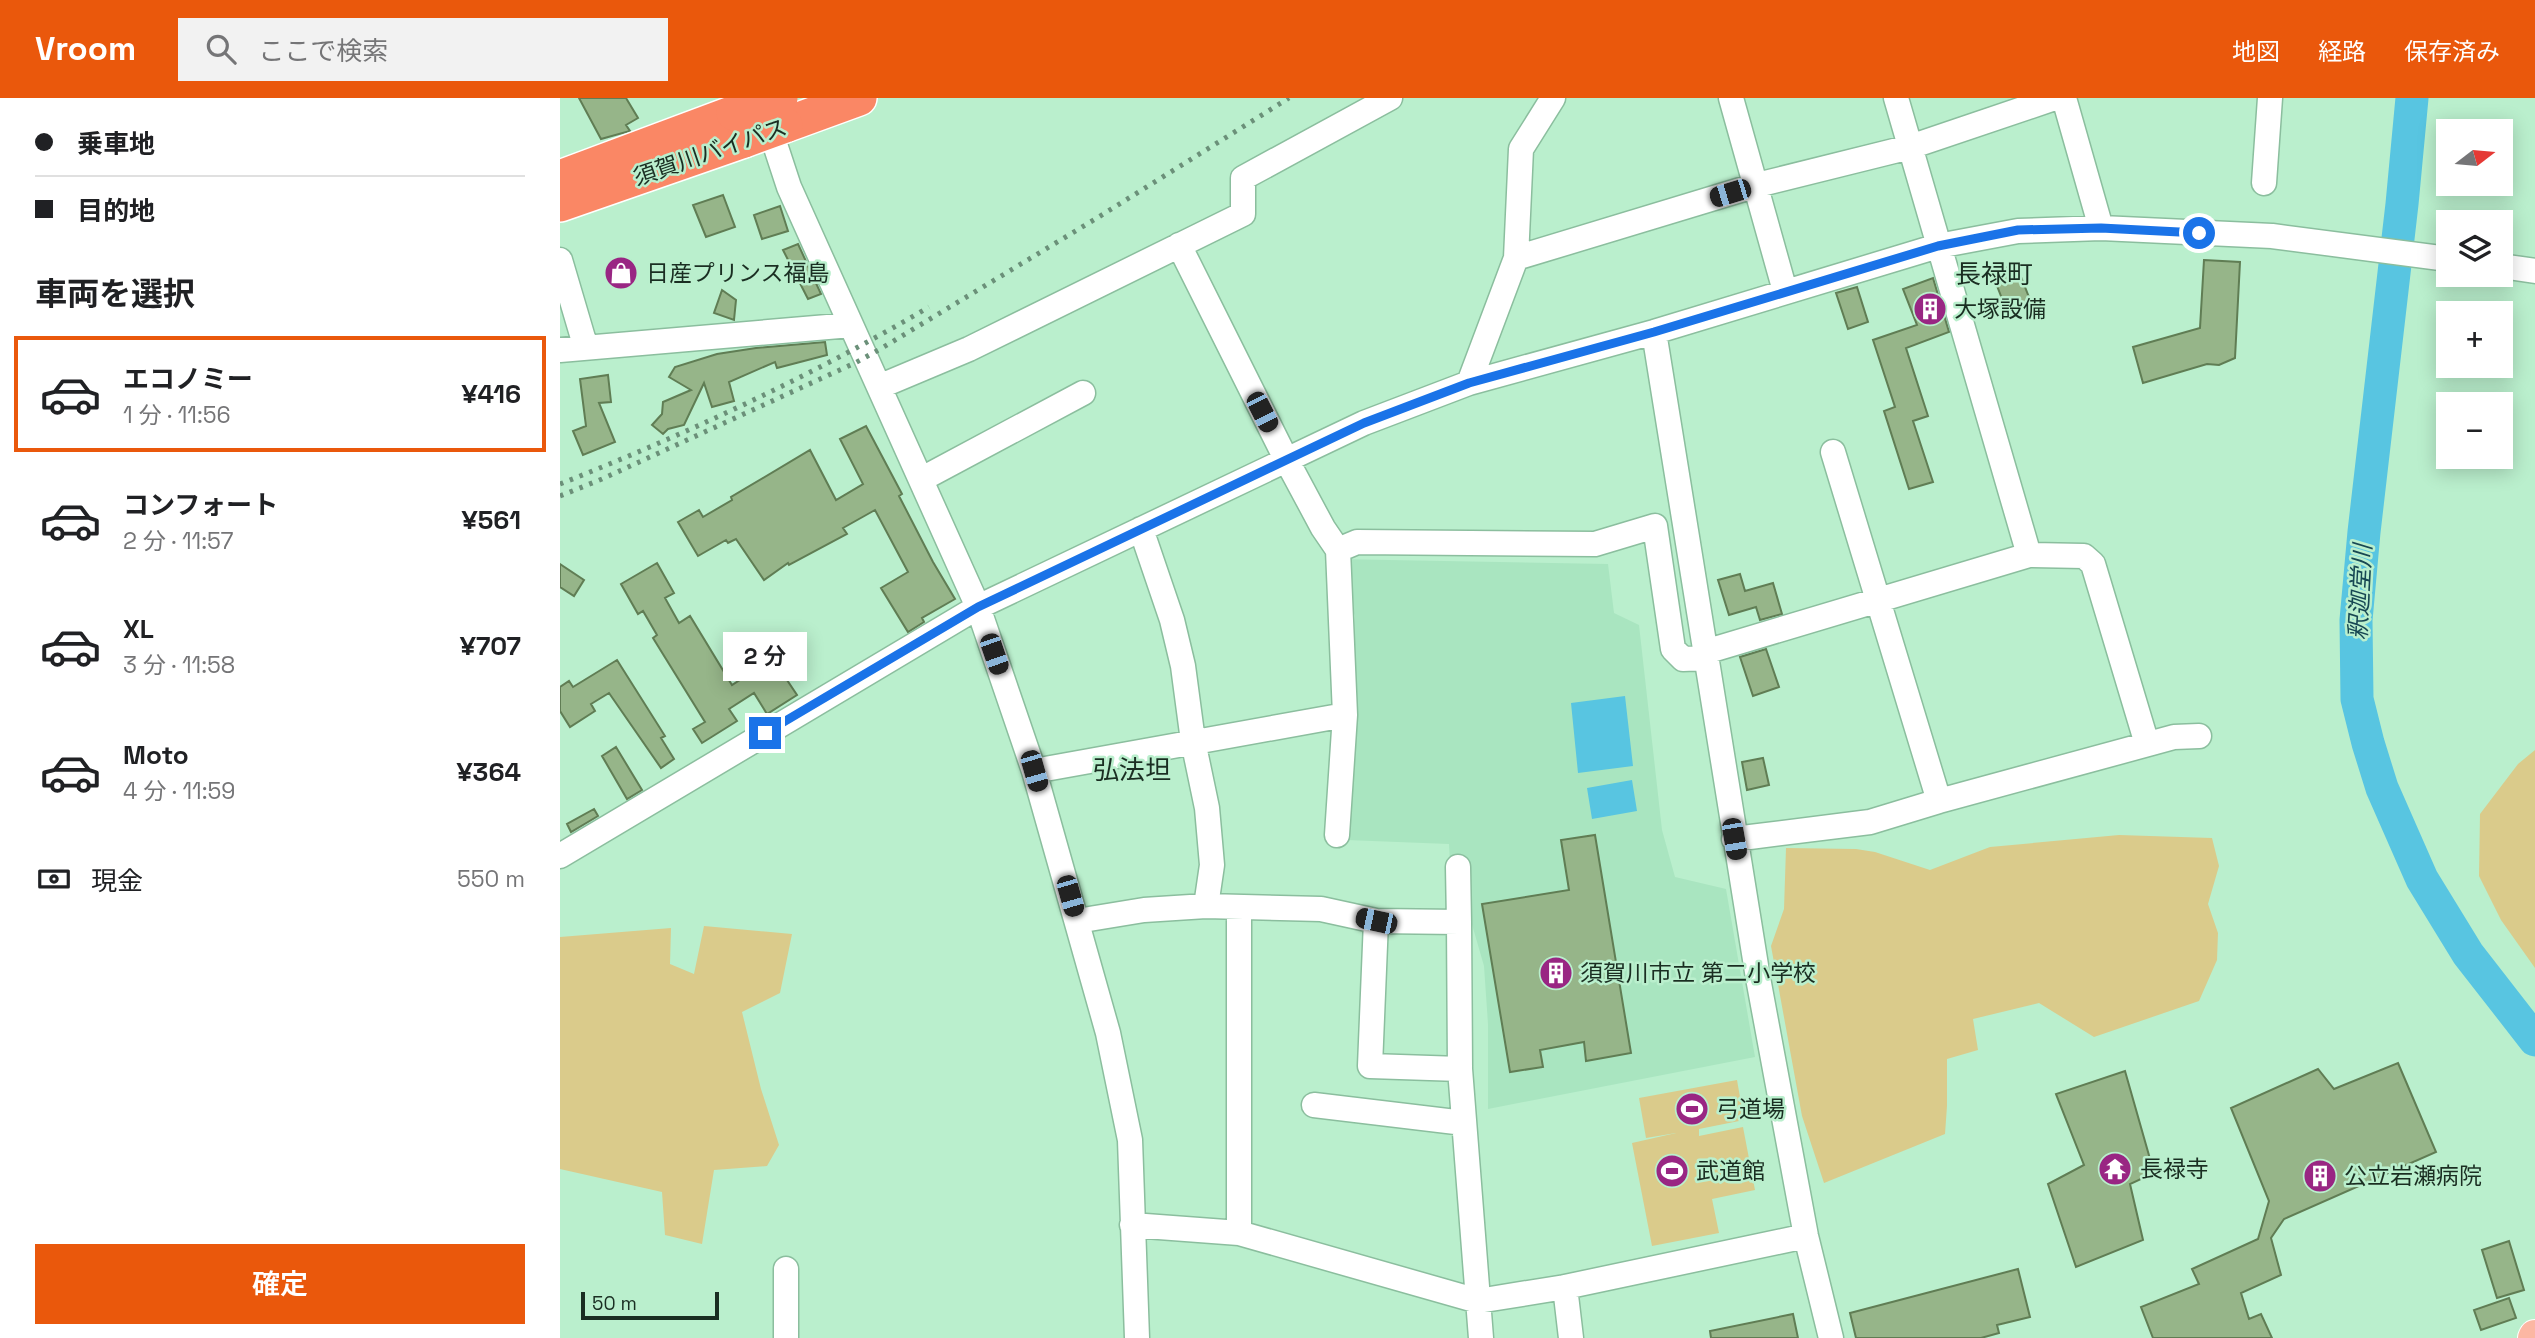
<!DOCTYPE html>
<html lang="ja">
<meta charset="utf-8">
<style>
:root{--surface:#fff;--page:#f2f2f2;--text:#202124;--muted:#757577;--line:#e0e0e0;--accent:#ea580c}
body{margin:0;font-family:"Space Grotesk","Noto Sans JP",sans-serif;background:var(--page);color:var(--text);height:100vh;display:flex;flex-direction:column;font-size:26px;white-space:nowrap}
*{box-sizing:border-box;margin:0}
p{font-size:23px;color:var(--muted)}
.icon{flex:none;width:38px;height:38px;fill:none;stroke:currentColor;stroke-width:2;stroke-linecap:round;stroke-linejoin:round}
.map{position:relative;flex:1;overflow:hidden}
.drawer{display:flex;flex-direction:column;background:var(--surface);width:560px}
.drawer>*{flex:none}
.top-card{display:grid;align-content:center;height:154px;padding:0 35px;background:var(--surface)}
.needle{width:46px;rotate:74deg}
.controls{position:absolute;left:1876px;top:21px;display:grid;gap:14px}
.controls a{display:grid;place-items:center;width:77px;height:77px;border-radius:0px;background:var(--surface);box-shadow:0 4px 18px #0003;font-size:35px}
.scale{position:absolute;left:21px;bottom:18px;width:138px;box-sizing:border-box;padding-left:7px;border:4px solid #1a2e22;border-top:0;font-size:19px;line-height:24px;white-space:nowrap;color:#1a2e22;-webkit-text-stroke:5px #baefcd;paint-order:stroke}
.end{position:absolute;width:32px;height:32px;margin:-16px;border:9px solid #1a73e8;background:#fff;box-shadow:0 0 0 4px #fff}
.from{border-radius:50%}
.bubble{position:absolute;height:49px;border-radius:0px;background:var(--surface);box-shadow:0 4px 18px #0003;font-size:23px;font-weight:600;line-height:49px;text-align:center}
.car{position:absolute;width:21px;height:42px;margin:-21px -10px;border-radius:9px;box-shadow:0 0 5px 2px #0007;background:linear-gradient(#222 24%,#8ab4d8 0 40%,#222 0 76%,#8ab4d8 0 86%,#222 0)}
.top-card b{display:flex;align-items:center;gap:24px;height:66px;font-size:26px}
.top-card b+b{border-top:2px solid var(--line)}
.top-card i{width:18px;height:18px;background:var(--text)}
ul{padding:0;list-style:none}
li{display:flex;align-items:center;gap:21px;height:116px;margin:0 14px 10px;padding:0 21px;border:4px solid transparent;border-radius:0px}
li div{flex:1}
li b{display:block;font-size:26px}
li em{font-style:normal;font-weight:600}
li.on{border-color:var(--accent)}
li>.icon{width:63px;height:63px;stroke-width:1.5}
h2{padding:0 35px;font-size:32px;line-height:84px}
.pay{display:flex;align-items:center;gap:18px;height:77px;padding:0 35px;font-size:26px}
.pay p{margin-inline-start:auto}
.button{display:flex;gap:14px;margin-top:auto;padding:14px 35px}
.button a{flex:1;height:80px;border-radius:0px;background:var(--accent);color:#fff;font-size:28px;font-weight:600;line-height:80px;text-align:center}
header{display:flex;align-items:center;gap:42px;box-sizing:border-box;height:98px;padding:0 35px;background:var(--accent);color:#fff}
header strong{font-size:33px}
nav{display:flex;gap:38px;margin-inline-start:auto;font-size:24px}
.search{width:490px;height:63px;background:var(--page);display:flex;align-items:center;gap:18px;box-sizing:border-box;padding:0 24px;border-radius:0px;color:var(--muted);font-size:26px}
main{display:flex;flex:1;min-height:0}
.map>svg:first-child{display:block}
</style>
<header>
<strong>Vroom</strong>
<div class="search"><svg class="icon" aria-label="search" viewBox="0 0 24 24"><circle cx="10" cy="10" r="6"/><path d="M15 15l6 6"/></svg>ここで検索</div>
<nav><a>地図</a><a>経路</a><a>保存済み</a></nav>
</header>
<main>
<section class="drawer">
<div class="top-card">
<b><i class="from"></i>乗車地</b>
<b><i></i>目的地</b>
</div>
<h2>車両を選択</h2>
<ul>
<li class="on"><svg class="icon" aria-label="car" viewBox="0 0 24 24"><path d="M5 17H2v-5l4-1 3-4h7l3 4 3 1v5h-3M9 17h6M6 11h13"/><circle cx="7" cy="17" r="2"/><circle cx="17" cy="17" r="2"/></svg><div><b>エコノミー</b><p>1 分 · 11:56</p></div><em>¥416</em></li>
<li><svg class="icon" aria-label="car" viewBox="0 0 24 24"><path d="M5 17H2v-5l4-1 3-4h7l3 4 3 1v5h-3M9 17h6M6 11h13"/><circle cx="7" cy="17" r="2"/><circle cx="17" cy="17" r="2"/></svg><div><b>コンフォート</b><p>2 分 · 11:57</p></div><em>¥561</em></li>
<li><svg class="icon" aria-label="car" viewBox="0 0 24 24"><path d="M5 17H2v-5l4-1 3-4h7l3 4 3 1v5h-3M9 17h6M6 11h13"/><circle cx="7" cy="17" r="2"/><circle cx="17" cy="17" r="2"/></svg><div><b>XL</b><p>3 分 · 11:58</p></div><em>¥707</em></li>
<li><svg class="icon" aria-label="car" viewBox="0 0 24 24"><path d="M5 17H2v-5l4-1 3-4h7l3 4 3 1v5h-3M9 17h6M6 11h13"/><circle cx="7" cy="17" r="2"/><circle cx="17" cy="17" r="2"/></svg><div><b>Moto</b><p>4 分 · 11:59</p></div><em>¥364</em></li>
</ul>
<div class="pay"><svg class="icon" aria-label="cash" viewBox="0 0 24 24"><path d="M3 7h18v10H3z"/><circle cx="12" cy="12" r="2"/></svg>現金<p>550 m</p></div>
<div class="button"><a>確定</a></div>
</section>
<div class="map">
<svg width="1975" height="1240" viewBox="0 0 1975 1240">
<rect width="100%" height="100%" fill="#baefcd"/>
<path fill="#a9e5c0" d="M 774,461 L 1048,466 L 1054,515 L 1079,527 L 1102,732 L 1115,779 L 1166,791 L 1195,959 L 928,1011 L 928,926 L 924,868 L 909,816 L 890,765 L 889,746 L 787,742 L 795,518 Z"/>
<path fill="#dacb8b" d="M 1975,652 L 1975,870 L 1941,822 L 1919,778 L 1920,716 L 1958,666 Z
M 1559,737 L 1652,740 L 1659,768 L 1648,806 L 1658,835 L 1657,862 L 1639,903 L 1534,939 L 1479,905 L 1413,921 L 1418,952 L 1387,961 L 1387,1008 L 1385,1036 L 1264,1085 L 1242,1018 L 1211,848 L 1224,811 L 1226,750 L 1296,751 L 1315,754 L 1370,772 L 1430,749 Z
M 144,828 L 232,836 L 220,895 L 182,914 L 201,991 L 219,1047 L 207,1068 L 154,1072 L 142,1146 L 105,1137 L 102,1094 L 0,1071 L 0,839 L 111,830 L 110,866 L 134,876 Z
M 1177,982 L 1184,1022 L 1139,1031 L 1139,1038 L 1183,1029 L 1195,1092 L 1152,1101 L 1159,1135 L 1092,1148 L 1072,1045 L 1116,1035 L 1086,1040 L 1079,1000 Z"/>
<path fill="#58c5e1" d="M 1065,598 L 1073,668 L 1018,675 L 1011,605 Z
M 1072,682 L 1077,713 L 1032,721 L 1027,690 Z"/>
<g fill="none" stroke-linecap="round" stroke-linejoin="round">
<path stroke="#58c5e1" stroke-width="33" d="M 1852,0 L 1842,106 L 1804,434 L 1796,522 L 1797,601 L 1808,645 L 1822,690 L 1862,781 L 1908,856 L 1975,942"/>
</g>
<path fill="#96b589" stroke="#607d54" stroke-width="2" d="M 19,0 L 66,0 L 78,20 L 66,27 L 70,33 L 41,41 Z
M 163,97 L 175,129 L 146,139 L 133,107 Z
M 220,108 L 228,133 L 202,141 L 194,117 Z
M 238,146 L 261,196 L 248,201 L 223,152 Z
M 1644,162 L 1680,164 L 1675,260 L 1659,267 L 1647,266 L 1583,285 L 1573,249 L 1640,230 Z
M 1456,166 L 1472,207 L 1448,216 L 1432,175 Z
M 1373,180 L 1389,234 L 1346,250 L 1368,318 L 1353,323 L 1373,384 L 1349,391 L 1324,313 L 1335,309 L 1313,242 L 1357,227 L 1343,191 Z
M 1297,189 L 1308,224 L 1288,231 L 1276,195 Z
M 162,192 L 176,202 L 174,222 L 154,215 Z
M 265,244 L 267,257 L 217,270 L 215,264 L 169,284 L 174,303 L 152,309 L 144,285 L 124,327 L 108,331 L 103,336 L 92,327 L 102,316 L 103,304 L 131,292 L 109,279 L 115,269 L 157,256 L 196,250 Z
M 48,277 L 51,304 L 39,305 L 55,344 L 23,357 L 13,333 L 26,328 L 20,281 Z
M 306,328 L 342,396 L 339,398 L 373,464 L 395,501 L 362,520 L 364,524 L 348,534 L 321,490 L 348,474 L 315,412 L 283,430 L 287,436 L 229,467 L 228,465 L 204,482 L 176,441 L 168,445 L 166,442 L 138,458 L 118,424 L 139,412 L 143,419 L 172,402 L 171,399 L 250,352 L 276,402 L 303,386 L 280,341 Z
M 97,465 L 114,495 L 105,500 L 119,525 L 130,518 L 172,587 L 236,545 L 245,559 L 221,573 L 237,597 L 207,616 L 194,595 L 169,611 L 177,623 L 142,645 L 133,631 L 145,624 L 93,540 L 97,537 L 83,513 L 78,516 L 61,486 Z
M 0,466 L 24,482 L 14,498 L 0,489 Z
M 1180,476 L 1185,493 L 1213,485 L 1222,516 L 1200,522 L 1196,509 L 1169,517 L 1158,482 Z
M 1206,551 L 1219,589 L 1193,598 L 1180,559 Z
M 57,562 L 105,638 L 101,640 L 114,661 L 101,670 L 49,595 L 31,606 L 35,613 L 10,629 L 0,613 L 0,589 L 9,583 L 13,589 Z
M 56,649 L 82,692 L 67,701 L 42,658 Z
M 1203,660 L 1209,687 L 1187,692 L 1182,664 Z
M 34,711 L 38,718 L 11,734 L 7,726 Z
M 1035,737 L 1071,955 L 1026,963 L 1024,944 L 980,952 L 983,969 L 950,974 L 922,806 L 1009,792 L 1001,742 Z
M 1838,965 L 1876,1054 L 1724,1121 L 1711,1140 L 1721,1177 L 1681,1195 L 1689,1221 L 1701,1216 L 1712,1240 L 1593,1240 L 1581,1209 L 1639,1186 L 1632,1171 L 1698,1141 L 1709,1103 L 1671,1010 L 1758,971 L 1774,991 Z
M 1565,973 L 1594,1075 L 1570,1086 L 1583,1142 L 1516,1169 L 1488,1086 L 1524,1067 L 1496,996 Z
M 1949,1143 L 1964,1192 L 1937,1200 L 1922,1152 Z
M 1458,1171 L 1470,1219 L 1437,1227 L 1439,1235 L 1421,1240 L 1296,1240 L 1290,1215 Z
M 1949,1200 L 1956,1220 L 1921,1232 L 1914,1212 Z
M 1233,1216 L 1238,1240 L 1151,1240 L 1150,1233 Z"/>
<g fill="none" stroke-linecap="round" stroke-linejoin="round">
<defs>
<path id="minor" d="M 1171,0 L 1225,193
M 1336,0 L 1469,457
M 1504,0 L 1541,130
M 206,19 L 229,89 L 418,509 L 474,673 L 548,935 L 570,1042 L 577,1240
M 1704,85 L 1710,0
M 619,147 L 726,361 L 763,430 L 778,452 L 785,617 L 777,737
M 956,160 L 1197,87 L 1350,49 L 1495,0
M 0,162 L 23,240 L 28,249
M 1941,168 L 1975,173
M 1094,234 L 1198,880 L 1246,1138 L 1271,1240
M 0,252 L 291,227
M 909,285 L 956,160 L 961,51 L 993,0
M 321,288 L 409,251 L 683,116 L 683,80 L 830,0
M 1273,354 L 1379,703
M 362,381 L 523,295
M 581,431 L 612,522 L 623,568 L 633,643 L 647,710 L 652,767 L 646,808
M 778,452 L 797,444 L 1035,446 L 1095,428 L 1113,551 L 1123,561 L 1146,560
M 1145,554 L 1469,457 L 1524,458 L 1533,466 L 1587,646
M 474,673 L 785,617
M 1174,741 L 1310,724 L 1379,703 L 1614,639 L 1639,638
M 0,758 L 418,509 L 804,325 L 909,285 L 1094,234 L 1378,148 L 1458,133 L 1541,130 L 1712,138 L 1888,161
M 898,769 L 899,824
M 679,809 L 679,1135
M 517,823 L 584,812 L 646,808 L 761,811 L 816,823 L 899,824 L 900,971 L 921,1240
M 816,823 L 810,968 L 900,971
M 754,1007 L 904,1025
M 572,1127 L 679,1135 L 918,1203 L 1005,1189 L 1246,1138
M 226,1171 L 226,1240
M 1005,1189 L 1011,1240"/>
<path id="major" d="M 1974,1240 L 1975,1238"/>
<path id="highway" d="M 225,27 L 299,0
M 0,80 L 174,15
M 0,106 L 184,42"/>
</defs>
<use href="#minor" stroke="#8bbe9e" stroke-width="27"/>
<use href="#major" stroke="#fff" stroke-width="34"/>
<use href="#highway" stroke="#fff" stroke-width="38"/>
<use href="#minor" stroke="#fff" stroke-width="24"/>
<use href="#major" stroke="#fcb7a3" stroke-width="32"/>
<use href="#highway" stroke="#fa8765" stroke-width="35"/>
<path stroke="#6b9079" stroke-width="5" stroke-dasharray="3.5 7" stroke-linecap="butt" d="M 0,386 C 126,336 252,278 369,209
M 0,398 L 42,381 L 295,265 L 322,250 L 537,120 L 729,0"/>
<defs>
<path id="highway-bridge" d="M 174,15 L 220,0
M 184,42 L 225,27"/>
</defs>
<use href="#highway-bridge" stroke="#fff" stroke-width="38" stroke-linecap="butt"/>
<use href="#highway-bridge" stroke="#fa8765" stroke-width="35"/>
</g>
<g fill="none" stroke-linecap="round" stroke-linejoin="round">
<path stroke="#1a73e8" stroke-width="9" d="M 205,635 L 418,509 L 804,325 L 909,285 L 1094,234 L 1378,148 L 1458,132 L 1541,130 L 1639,135"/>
</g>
<defs>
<symbol id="shop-disc" viewBox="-11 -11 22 22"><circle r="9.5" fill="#992683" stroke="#baefcd"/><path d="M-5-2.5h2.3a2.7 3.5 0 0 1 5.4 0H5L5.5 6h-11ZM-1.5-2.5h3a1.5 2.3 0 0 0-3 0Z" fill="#fff"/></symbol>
<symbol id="building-disc" viewBox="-11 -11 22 22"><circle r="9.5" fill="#992683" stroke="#baefcd"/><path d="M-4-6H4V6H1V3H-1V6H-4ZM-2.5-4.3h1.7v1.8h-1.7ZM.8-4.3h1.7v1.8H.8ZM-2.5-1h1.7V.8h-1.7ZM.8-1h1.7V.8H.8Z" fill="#fff"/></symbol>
<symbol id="stadium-disc" viewBox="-11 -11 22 22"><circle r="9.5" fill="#992683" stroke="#baefcd"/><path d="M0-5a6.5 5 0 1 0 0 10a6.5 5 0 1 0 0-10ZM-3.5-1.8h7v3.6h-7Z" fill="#fff"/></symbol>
<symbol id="temple-disc" viewBox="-11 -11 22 22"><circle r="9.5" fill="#992683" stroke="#baefcd"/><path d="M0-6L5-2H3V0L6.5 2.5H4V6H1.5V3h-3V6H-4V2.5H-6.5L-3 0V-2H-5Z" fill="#fff"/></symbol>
</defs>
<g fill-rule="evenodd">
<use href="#shop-disc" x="42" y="156" width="38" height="38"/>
<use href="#building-disc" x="1351" y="192" width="38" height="38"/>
<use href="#building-disc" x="977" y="856" width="38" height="38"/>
<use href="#stadium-disc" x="1113" y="992" width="38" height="38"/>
<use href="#temple-disc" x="1536" y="1052" width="38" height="38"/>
<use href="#stadium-disc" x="1093" y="1054" width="38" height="38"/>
<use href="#building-disc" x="1741" y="1059" width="38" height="38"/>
</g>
<g text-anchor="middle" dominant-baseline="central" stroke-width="5" stroke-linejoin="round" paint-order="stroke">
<g font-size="23" fill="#1a2e22" stroke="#baefcd">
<text transform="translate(150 54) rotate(-19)">須賀川バイパス</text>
</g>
<g font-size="23" fill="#1a2e22" stroke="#baefcd" text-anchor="start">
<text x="86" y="175">日産プリンス福島</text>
<text x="1394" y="211">大塚設備</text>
<text x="1020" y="875">須賀川市立 第二小学校</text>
<text x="1156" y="1011">弓道場</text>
<text x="1580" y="1071">長禄寺</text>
<text x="1136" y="1073">武道館</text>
<text x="1784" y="1078">公立岩瀬病院</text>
</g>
<g font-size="24" font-style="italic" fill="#174753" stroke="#baefcd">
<text transform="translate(1800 494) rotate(-87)">釈迦堂川</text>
</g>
<g font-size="26" fill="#1a2e22" stroke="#baefcd">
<text x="1434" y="176">長禄町</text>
<text x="572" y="672">弘法坦</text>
</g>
</g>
</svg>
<div class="controls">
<a><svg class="needle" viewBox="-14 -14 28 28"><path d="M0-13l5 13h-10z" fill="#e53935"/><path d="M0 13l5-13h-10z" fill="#757577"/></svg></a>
<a><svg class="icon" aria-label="layers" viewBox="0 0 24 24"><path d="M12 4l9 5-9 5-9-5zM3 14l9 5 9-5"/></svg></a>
<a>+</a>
<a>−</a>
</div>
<div class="scale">50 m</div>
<i class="end from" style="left:1639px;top:135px"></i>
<i class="end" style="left:205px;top:635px"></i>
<div class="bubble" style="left:163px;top:534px;width:84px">2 分</div>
<i class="car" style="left:1170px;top:95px;rotate:253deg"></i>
<i class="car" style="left:702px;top:314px;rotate:153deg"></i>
<i class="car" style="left:434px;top:556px;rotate:161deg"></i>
<i class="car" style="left:474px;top:673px;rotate:164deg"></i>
<i class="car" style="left:1174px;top:741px;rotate:170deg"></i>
<i class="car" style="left:510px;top:798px;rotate:164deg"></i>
<i class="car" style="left:816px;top:823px;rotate:282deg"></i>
</div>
</main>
